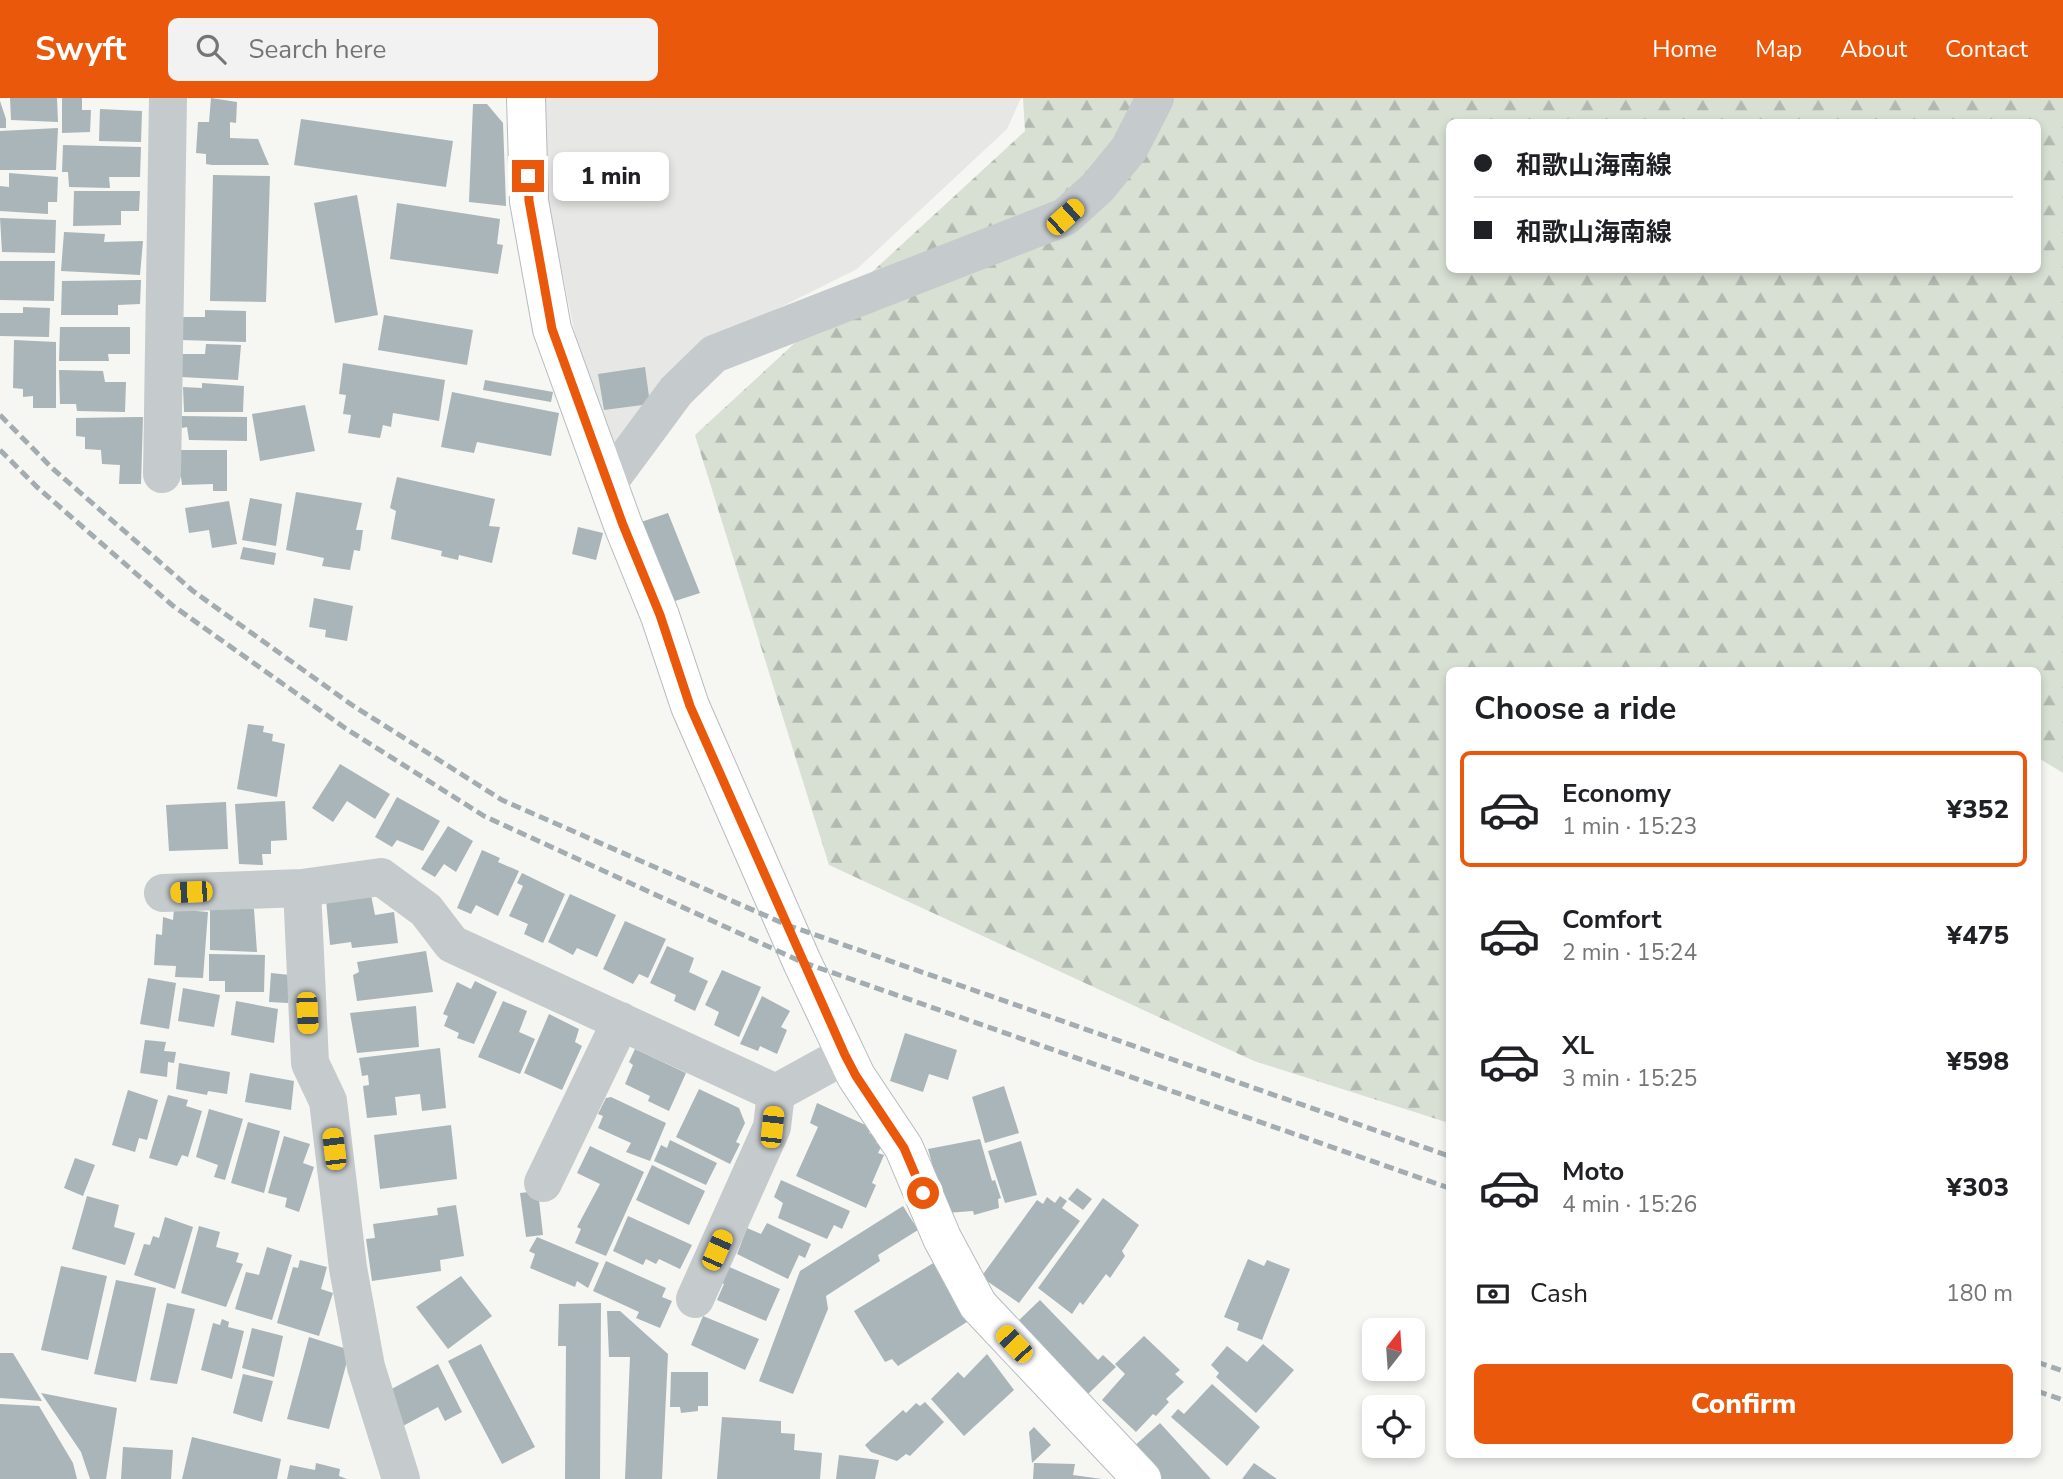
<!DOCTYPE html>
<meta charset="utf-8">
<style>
:root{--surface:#fff;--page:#f2f2f2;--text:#202124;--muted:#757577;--line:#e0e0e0;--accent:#ea580c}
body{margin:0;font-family:"Nunito Sans","Noto Sans JP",sans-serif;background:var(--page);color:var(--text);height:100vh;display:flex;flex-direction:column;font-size:26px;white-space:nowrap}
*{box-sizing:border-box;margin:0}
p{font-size:23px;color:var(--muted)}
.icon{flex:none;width:38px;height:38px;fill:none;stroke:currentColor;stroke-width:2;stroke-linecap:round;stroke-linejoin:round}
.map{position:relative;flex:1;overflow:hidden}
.drawer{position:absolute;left:1446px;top:569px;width:595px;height:791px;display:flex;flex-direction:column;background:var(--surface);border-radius:10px;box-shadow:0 4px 10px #0003}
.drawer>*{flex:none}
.banner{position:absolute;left:1446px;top:21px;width:595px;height:154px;border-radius:10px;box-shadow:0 4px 10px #0003;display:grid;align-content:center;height:154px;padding:0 28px;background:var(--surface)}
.needle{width:46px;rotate:17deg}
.buttons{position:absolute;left:1362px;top:1220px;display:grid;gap:14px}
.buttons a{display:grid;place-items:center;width:63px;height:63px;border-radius:10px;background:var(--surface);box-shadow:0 4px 10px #0003;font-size:35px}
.end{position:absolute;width:32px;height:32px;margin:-16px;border:9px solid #ea580c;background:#fff;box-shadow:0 0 0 4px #fff}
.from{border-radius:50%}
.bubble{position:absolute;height:49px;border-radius:10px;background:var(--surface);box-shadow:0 4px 10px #0003;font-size:23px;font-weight:800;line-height:49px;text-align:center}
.car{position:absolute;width:21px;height:42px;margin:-21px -10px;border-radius:9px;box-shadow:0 0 5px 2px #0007;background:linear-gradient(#f5c518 24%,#345 0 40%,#f5c518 0 76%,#345 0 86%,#f5c518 0)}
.banner b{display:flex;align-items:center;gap:24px;height:66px;font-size:26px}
.banner b+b{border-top:2px solid var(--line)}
.banner i{width:18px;height:18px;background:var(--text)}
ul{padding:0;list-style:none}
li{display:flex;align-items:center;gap:21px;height:116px;margin:0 14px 10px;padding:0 14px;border:4px solid transparent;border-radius:10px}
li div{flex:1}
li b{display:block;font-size:26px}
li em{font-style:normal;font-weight:800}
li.active{border-color:var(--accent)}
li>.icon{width:63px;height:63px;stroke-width:1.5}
h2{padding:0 28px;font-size:32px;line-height:84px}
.pay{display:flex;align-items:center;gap:18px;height:77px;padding:0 28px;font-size:26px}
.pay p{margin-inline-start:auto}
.primary-button{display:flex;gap:14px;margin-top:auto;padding:14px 28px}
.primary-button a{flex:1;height:80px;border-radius:10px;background:var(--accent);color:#fff;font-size:28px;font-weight:800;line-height:80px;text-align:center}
header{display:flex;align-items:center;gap:42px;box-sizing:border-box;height:98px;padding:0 35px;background:var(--accent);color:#fff}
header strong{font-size:33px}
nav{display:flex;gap:38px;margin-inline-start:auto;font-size:24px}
.search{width:490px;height:63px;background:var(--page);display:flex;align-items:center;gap:18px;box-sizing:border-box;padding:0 24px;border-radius:10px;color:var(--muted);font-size:26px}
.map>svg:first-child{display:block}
</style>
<header>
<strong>Swyft</strong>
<div class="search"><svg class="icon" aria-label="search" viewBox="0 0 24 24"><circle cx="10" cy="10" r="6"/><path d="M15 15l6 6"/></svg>Search here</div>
<nav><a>Home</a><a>Map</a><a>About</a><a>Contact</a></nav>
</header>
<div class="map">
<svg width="2063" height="1381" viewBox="0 0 2063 1381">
<defs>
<pattern id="forest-firs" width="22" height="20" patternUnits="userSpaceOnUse" patternTransform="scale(1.75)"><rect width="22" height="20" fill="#d8dfd3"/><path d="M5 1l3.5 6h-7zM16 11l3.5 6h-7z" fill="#b2b9b0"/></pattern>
</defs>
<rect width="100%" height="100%" fill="#f6f6f2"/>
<path fill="#e7e7e6" d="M 546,0 L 1021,0 L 1007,31 L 857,171 L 731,234 L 614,352 L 578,251 L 544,86 Z"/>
<path fill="url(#forest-firs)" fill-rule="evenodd" d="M 1023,0 L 2063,0 L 2063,675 L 2037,659 L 2037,572 L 1449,572 L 1449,1025 L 1254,963 L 829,767 L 695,337 L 1025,33 ZM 1449,24 L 2037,24 L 2037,172 L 1449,172 Z"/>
<path fill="#a9b5b8" d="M 10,0 L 57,0 L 58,24 L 11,22 Z
M 62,0 L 82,0 L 82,12 L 91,12 L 90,34 L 62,35 Z
M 211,0 L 237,4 L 236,25 L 230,24 L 230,40 L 258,41 L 269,67 L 212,67 L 206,66 L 206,56 L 196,55 L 198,24 L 209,24 Z
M 0,3 L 6,21 L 6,30 L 0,30 Z
M 473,6 L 487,6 L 503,25 L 506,108 L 469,104 Z
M 100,11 L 142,13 L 141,44 L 99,43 Z
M 301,21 L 453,43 L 446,89 L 294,67 Z
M 58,30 L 56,72 L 0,72 L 0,33 Z
M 63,47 L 141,49 L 140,79 L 109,79 L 110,90 L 69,89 L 68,74 L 62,74 Z
M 9,75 L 58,79 L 57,104 L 48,104 L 48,116 L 0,113 L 0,88 L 9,89 Z
M 213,77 L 270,78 L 266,204 L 210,203 Z
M 74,93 L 140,93 L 139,113 L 121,113 L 121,127 L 73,128 Z
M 357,97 L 378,217 L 335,225 L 314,105 Z
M 397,105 L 500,121 L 497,146 L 503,147 L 498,176 L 390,161 Z
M 0,120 L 56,122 L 55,155 L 2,154 Z
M 64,134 L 105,136 L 104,144 L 143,143 L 140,177 L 61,173 Z
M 0,163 L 55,163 L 54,203 L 0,202 Z
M 141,182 L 140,206 L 118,207 L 118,217 L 61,217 L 62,183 Z
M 23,209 L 50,210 L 49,239 L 0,238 L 0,215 L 23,215 Z
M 205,212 L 246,213 L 246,244 L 181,242 L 181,219 L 205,219 Z
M 384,217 L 473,232 L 467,267 L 378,252 Z
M 60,229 L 130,229 L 130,256 L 108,256 L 109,263 L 59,263 Z
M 14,242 L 56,244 L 56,310 L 33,310 L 33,298 L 23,299 L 23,291 L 13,290 Z
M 206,246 L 241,247 L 238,282 L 181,279 L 182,256 L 205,256 Z
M 343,265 L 445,282 L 439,323 L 393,315 L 391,329 L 383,327 L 380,340 L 348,335 L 351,317 L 343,316 L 346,297 L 339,296 Z
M 645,269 L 650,306 L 604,312 L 598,276 Z
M 59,272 L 103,273 L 105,284 L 126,284 L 125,314 L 77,313 L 76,306 L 60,306 Z
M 485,282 L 553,294 L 551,304 L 483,292 Z
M 202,285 L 244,288 L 243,314 L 184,314 L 183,289 L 202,290 Z
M 452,294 L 559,315 L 551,358 L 477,344 L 474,355 L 441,349 Z
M 305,307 L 315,353 L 260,363 L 252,316 Z
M 181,318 L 247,319 L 247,343 L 189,342 L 187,329 L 182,330 Z
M 138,319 L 143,319 L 141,386 L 119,386 L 120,367 L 102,366 L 101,352 L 85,351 L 85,339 L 76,338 L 76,320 Z
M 171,352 L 227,352 L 227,393 L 213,393 L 213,386 L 182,387 L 181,379 L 171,379 Z
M 397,379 L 495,401 L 489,428 L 500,429 L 492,465 L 459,457 L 458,462 L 441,458 L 442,453 L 391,441 L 396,413 L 390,410 Z
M 296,394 L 362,405 L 356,432 L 363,432 L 360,453 L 354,452 L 350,472 L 322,468 L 324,460 L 286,452 Z
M 250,400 L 282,406 L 276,448 L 242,442 Z
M 229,403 L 237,446 L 212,450 L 209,432 L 189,435 L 185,410 Z
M 668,415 L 700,495 L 672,504 L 641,424 Z
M 578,429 L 603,435 L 596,462 L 572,456 Z
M 243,449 L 276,455 L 274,467 L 240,461 Z
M 314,500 L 353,508 L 347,543 L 325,539 L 326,532 L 309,529 Z
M 248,626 L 264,628 L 263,634 L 273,636 L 272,643 L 285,646 L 277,699 L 237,691 Z
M 340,666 L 390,696 L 375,721 L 347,703 L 333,724 L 312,710 Z
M 397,699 L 440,723 L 423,753 L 397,742 L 392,749 L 375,739 Z
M 285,703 L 287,742 L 271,743 L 271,756 L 262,756 L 263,767 L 239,766 L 235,706 Z
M 226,704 L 228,751 L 169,753 L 166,707 Z
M 448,728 L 473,743 L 456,774 L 444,766 L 435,779 L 421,771 Z
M 482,752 L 500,760 L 498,764 L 519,773 L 498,818 L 476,807 L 471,816 L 457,810 Z
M 522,775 L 565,796 L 543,845 L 524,836 L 528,826 L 509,818 L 523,788 L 517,785 Z
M 570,796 L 616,817 L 597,859 L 577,850 L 573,857 L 548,844 Z
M 371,797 L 375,817 L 394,814 L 398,845 L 352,850 L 351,844 L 330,847 L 326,801 Z
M 210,809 L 254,811 L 257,854 L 210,852 Z
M 174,811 L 208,814 L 203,880 L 175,879 L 176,868 L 154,867 L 156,836 L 162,837 L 163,819 L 173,822 Z
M 625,823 L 666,841 L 648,880 L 639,876 L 633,886 L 603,871 Z
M 667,848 L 694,860 L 689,874 L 708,883 L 695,913 L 674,903 L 676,897 L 650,885 Z
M 426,853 L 433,894 L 357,903 L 353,877 L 359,874 L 357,864 Z
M 209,856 L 265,857 L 264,894 L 225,894 L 225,883 L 209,883 Z
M 722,872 L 761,889 L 739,939 L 714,927 L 719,914 L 705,907 Z
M 271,875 L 290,877 L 288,905 L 269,904 Z
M 148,880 L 176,885 L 169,931 L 140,926 Z
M 475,883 L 497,894 L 474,946 L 457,940 L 459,935 L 444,928 L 448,918 L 443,916 L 457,884 L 471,891 Z
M 183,890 L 220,897 L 214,929 L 178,923 Z
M 762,898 L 790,913 L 781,929 L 787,932 L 777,956 L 760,948 L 758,953 L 740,946 Z
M 236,903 L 278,911 L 274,945 L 231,937 Z
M 503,903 L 527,913 L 519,934 L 535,941 L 520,976 L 478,959 Z
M 416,908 L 419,949 L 357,955 L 350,915 Z
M 549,916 L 579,931 L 575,944 L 582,948 L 562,992 L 524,975 Z
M 905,935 L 957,952 L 948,982 L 929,976 L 923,994 L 890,983 Z
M 145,942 L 166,944 L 164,953 L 176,954 L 174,965 L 168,964 L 167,979 L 140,975 Z
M 440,950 L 446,1010 L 422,1013 L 420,996 L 395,999 L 397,1017 L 367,1020 L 363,988 L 369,987 L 368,977 L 362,978 L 359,960 Z
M 635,951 L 686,975 L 669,1013 L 648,1003 L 650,998 L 625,986 L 633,967 L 629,964 Z
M 179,965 L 230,974 L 227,996 L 208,993 L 207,997 L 176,991 Z
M 250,975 L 294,983 L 291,1012 L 245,1004 Z
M 1004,988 L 1019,1035 L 985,1045 L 972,999 Z
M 699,991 L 739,1010 L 745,1025 L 736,1044 L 740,1046 L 730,1066 L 676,1039 Z
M 128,992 L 158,1002 L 147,1042 L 139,1040 L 135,1054 L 112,1047 Z
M 168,997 L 188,1002 L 186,1008 L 202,1013 L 188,1059 L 182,1057 L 177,1068 L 149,1060 Z
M 611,999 L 666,1025 L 650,1063 L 626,1054 L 631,1045 L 598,1030 L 603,1018 L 598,1016 L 606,1000 Z
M 817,1005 L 872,1030 L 869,1035 L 878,1040 L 876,1045 L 882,1047 L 878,1055 L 884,1057 L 872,1085 L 876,1087 L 866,1110 L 796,1078 L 818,1029 L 810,1025 Z
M 209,1011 L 243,1021 L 225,1082 L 214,1079 L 218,1067 L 196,1059 Z
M 248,1024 L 280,1033 L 264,1095 L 231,1085 Z
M 451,1027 L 457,1081 L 380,1091 L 374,1037 Z
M 284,1038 L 310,1046 L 303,1065 L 314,1069 L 299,1114 L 285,1109 L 287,1100 L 268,1095 Z
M 980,1041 L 992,1083 L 995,1082 L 1001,1100 L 998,1101 L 999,1110 L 974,1117 L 973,1113 L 946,1115 L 928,1051 Z
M 670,1042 L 717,1065 L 706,1087 L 654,1063 L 661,1047 L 667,1050 Z
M 1021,1043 L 1037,1097 L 1005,1105 L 988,1053 Z
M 590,1048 L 644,1074 L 606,1158 L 575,1145 L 581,1131 L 577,1129 L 600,1086 L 577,1075 Z
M 75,1060 L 95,1067 L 83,1098 L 64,1090 Z
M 652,1067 L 705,1093 L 689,1127 L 636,1102 Z
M 781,1082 L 850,1113 L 842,1131 L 834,1127 L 827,1141 L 778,1120 L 783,1105 L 774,1099 Z
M 1077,1090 L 1092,1101 L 1083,1112 L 1068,1101 Z
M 538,1093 L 543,1137 L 526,1139 L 520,1095 Z
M 87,1098 L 119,1107 L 114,1129 L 135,1135 L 125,1167 L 72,1151 Z
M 1060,1098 L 1067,1103 L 1062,1110 L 1080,1123 L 1019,1205 L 981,1179 L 1037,1102 L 1043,1106 L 1047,1099 L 1055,1105 Z
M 1103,1100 L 1139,1127 L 1122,1153 L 1125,1158 L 1110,1180 L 1106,1176 L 1083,1207 L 1080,1204 L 1072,1216 L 1038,1190 Z
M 456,1107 L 464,1158 L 440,1162 L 441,1173 L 372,1183 L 366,1141 L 375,1140 L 373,1126 L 438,1117 L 437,1110 Z
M 903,1108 L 918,1132 L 878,1157 L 880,1163 L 826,1198 L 828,1211 L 793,1296 L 759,1283 L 800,1173 Z
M 628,1118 L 692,1147 L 680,1171 L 659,1161 L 656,1166 L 646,1161 L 643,1167 L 613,1153 Z
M 165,1119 L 193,1129 L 175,1191 L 134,1177 L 144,1146 L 150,1147 L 153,1138 L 159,1140 Z
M 767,1125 L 811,1146 L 805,1160 L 799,1157 L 788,1181 L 737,1156 L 747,1130 L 761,1136 Z
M 199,1128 L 220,1134 L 216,1149 L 239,1155 L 236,1164 L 243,1166 L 226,1209 L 181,1195 Z
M 537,1139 L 599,1165 L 588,1190 L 577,1183 L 575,1189 L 530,1170 L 535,1156 L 529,1153 Z
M 267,1149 L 292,1157 L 272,1222 L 235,1211 L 246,1174 L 259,1177 Z
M 1248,1161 L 1264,1168 L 1267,1162 L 1290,1171 L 1262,1242 L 1237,1232 L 1239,1225 L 1224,1219 Z
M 300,1162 L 327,1169 L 321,1191 L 333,1195 L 319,1238 L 277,1225 L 293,1169 L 298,1170 Z
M 606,1163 L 666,1190 L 662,1199 L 672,1203 L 660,1230 L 636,1220 L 639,1214 L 593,1193 Z
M 935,1164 L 970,1222 L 898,1268 L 892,1261 L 885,1264 L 854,1213 Z
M 61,1168 L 107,1178 L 88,1262 L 41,1252 Z
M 727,1168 L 780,1191 L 766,1223 L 717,1202 L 724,1186 L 719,1184 Z
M 461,1178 L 492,1218 L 448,1251 L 416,1209 Z
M 116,1182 L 156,1190 L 136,1284 L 94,1276 Z
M 1040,1202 L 1098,1262 L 1103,1257 L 1116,1269 L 1088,1296 L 1017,1224 Z
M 167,1205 L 195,1211 L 177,1286 L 150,1282 Z
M 601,1205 L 600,1381 L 565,1381 L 566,1248 L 558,1248 L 559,1206 Z
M 607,1213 L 620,1213 L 668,1256 L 662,1381 L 625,1381 L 630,1259 L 609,1259 Z
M 703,1218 L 759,1241 L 745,1272 L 691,1247 Z
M 222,1221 L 229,1224 L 228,1229 L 244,1233 L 232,1281 L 201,1272 L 213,1225 L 220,1227 Z
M 252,1230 L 283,1238 L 274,1279 L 242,1270 Z
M 1144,1238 L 1180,1272 L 1175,1276 L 1184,1284 L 1166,1301 L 1169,1304 L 1156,1318 L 1153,1316 L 1136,1334 L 1102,1302 L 1125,1276 L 1115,1266 Z
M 309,1239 L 350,1252 L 329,1331 L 287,1321 Z
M 481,1246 L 535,1349 L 502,1366 L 448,1263 Z
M 1263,1246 L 1294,1272 L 1256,1315 L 1216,1279 L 1219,1275 L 1211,1267 L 1227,1248 L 1247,1264 Z
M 0,1255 L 13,1255 L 42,1303 L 0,1300 Z
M 987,1256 L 1014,1292 L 964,1338 L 931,1301 L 958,1274 L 964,1280 Z
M 438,1266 L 462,1314 L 445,1323 L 438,1309 L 403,1328 L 386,1294 Z
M 671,1274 L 708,1274 L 708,1308 L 698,1308 L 698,1313 L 681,1315 L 680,1309 L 670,1309 Z
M 243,1276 L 273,1283 L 262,1324 L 233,1315 Z
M 1212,1286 L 1260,1329 L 1227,1368 L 1171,1319 L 1178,1311 L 1184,1316 Z
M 41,1295 L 117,1310 L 106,1381 L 90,1381 L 81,1354 Z
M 925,1304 L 944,1324 L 910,1358 L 906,1356 L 897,1363 L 871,1354 L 865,1347 L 903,1312 L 906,1315 L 916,1305 L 920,1308 Z
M 0,1306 L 39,1308 L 73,1365 L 77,1381 L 0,1381 Z
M 722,1319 L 781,1323 L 781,1335 L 795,1336 L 794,1352 L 822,1355 L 820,1381 L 717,1381 Z
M 1160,1325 L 1211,1381 L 1157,1381 L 1131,1351 Z
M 1034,1329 L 1051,1347 L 1032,1365 L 1029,1334 Z
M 192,1339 L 281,1361 L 277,1381 L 182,1381 Z
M 123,1349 L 173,1352 L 171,1381 L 121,1381 Z
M 839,1357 L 879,1362 L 875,1381 L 836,1381 Z
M 316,1365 L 340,1371 L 339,1378 L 347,1381 L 287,1381 L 290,1367 L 315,1372 Z
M 1034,1365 L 1075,1366 L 1073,1377 L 1102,1381 L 1033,1381 Z
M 1254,1365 L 1277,1381 L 1242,1381 Z"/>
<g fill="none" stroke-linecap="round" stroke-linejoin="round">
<defs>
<path id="secondary" d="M 526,0 L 529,103 L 552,231 L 623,427 L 660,518 L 690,608 L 802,864 L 856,978 L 904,1050 L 942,1140 L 978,1207 L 1142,1381"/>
</defs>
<use href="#secondary" stroke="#b5bcbf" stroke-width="40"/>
<path stroke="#c5cacc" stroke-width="38" d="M 162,376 L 168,0
M 608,385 L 676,293 L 714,256 L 1065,119 L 1098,89 L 1129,51 L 1155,0
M 302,790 L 310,965 L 328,1003 L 348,1170 L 366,1269 L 401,1381
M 163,795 L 302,790 L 381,779 L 426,812 L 452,846 L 776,995 L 845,957
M 543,1085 L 621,923
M 695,1201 L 772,1029 L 776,995"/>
<use href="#secondary" stroke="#fff" stroke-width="38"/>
<path stroke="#a3acb0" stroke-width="5" stroke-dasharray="10 5" stroke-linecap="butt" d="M 0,317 L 52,370 L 193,493 L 352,607 L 502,702 L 787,827 L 1449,1058
M 0,352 L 37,389 L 172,507 L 345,630 L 484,718 L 802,864 L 1449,1090
M 2037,1264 L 2063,1273
M 2037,1293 L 2063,1302"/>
</g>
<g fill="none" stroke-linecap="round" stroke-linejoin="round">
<path stroke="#ea580c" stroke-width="9" d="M 528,78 L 529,103 L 552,231 L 623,427 L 660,517 L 690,608 L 845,957 L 856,978 L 904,1050 L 923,1095"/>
</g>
</svg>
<div class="buttons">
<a><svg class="needle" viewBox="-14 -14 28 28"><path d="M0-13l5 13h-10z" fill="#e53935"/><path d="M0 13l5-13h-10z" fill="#757577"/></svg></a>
<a><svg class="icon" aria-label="locate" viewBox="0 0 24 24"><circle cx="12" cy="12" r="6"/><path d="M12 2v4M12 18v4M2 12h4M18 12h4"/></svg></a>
</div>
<i class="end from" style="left:923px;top:1095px"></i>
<i class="end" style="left:528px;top:78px"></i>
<div class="bubble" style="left:553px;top:54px;width:116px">1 min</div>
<i class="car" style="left:1065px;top:119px;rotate:48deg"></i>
<i class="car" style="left:191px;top:794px;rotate:268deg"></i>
<i class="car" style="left:307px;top:915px;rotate:177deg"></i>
<i class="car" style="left:772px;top:1029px;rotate:6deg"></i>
<i class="car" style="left:334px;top:1051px;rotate:353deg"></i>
<i class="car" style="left:717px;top:1152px;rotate:24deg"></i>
<i class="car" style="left:1014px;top:1246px;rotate:317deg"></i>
<div class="banner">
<b><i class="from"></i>和歌山海南線</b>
<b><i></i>和歌山海南線</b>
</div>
<section class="drawer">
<h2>Choose a ride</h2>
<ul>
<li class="active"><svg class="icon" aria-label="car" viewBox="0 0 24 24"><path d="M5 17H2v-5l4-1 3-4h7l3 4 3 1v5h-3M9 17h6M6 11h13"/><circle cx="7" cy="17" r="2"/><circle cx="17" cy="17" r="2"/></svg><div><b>Economy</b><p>1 min · 15:23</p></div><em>¥352</em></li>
<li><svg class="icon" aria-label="car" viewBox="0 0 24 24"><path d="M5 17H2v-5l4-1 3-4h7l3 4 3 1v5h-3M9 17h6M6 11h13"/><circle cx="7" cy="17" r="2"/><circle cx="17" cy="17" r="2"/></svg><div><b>Comfort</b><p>2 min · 15:24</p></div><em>¥475</em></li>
<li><svg class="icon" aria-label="car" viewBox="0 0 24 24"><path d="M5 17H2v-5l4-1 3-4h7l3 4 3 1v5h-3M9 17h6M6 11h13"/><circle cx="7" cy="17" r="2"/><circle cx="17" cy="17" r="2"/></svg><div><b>XL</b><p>3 min · 15:25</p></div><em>¥598</em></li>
<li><svg class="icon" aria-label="car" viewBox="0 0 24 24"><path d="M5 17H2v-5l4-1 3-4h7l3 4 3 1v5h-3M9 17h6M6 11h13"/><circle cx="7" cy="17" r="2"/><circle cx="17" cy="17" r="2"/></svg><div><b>Moto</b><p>4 min · 15:26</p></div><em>¥303</em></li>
</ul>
<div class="pay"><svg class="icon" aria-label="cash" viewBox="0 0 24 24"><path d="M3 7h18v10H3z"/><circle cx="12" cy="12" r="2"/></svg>Cash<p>180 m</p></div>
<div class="primary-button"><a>Confirm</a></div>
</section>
</div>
